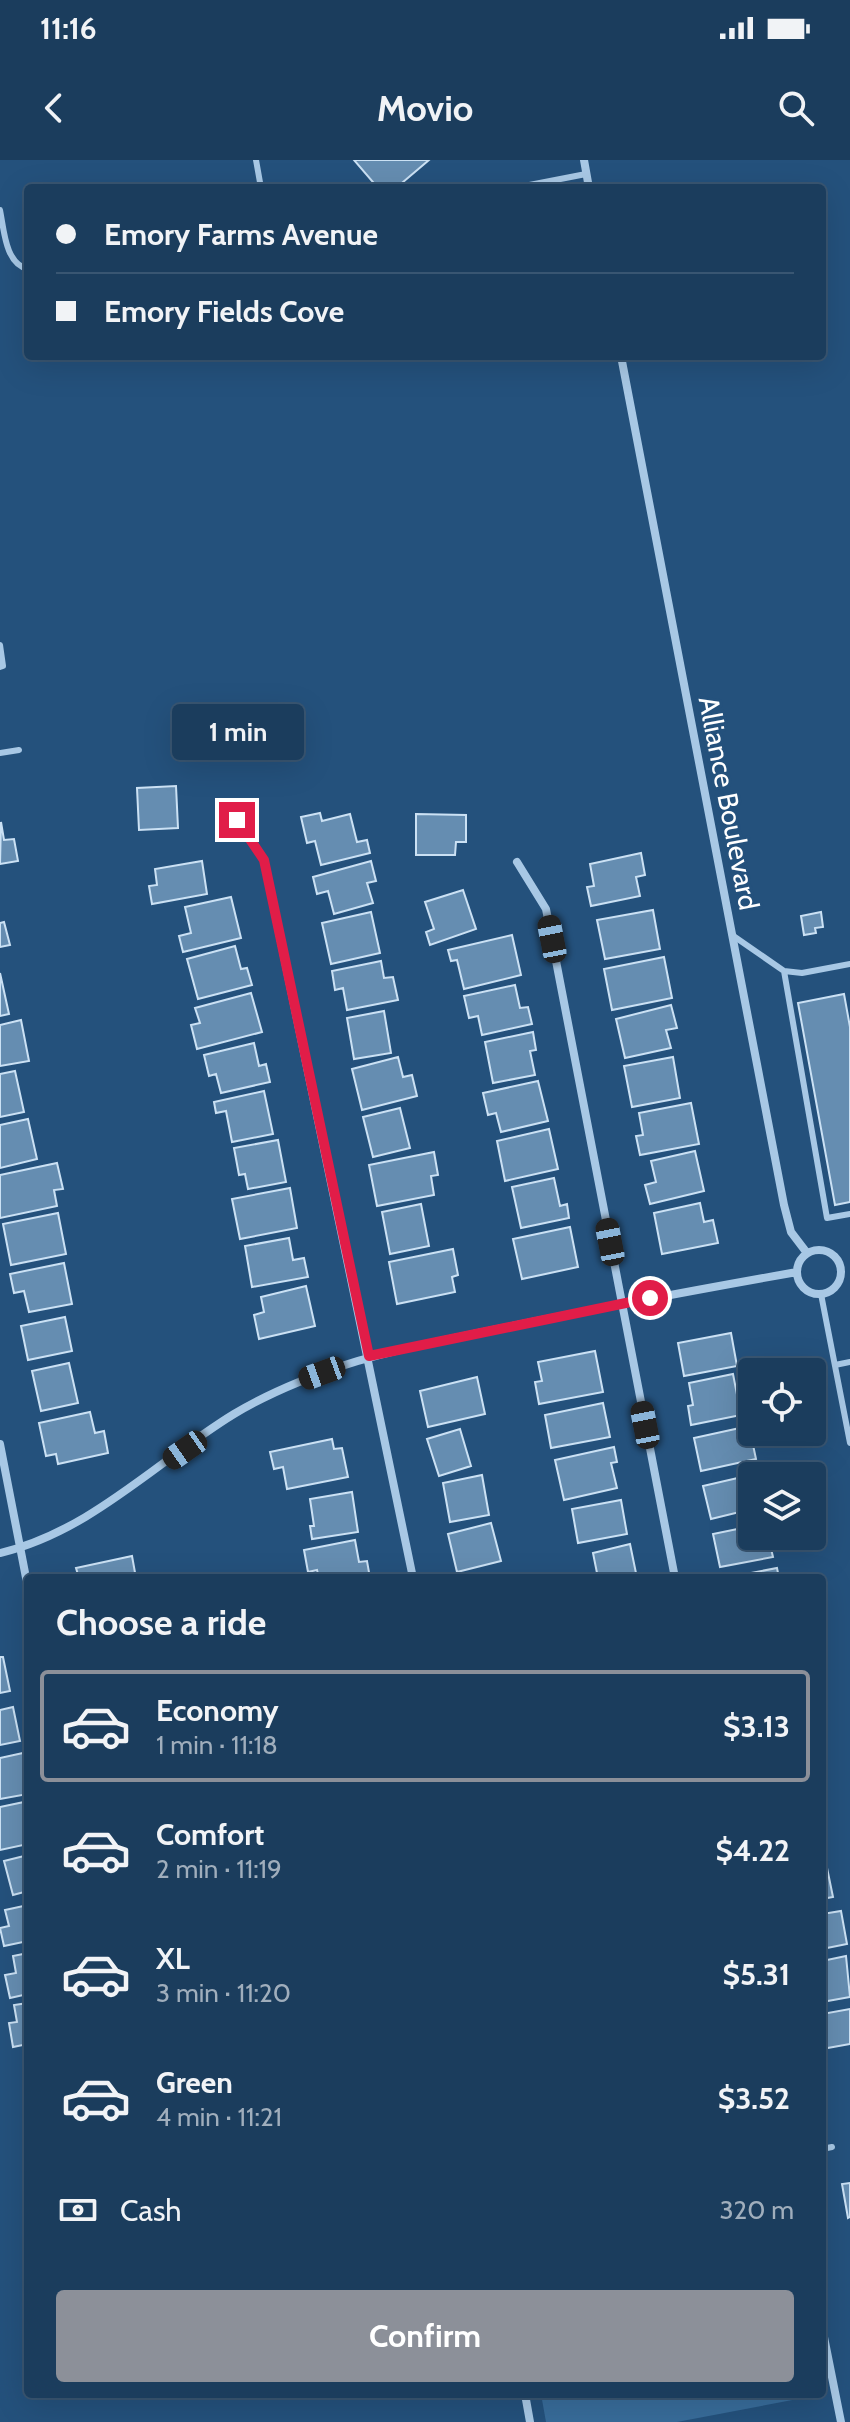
<!DOCTYPE html>
<meta charset="utf-8">
<style>
:root{--surface:#1b3d5d;--page:#284866;--text:#f1f3f6;--muted:#a0aebc;--line:#395672;--accent:#8c9099}
body{margin:0;font-family:Cabin,sans-serif;background:var(--page);color:var(--text);height:100vh;display:flex;flex-direction:column;font-size:30px;white-space:nowrap}
*{box-sizing:border-box;margin:0}
p{font-size:26px;color:var(--muted)}
.icon{flex:none;width:44px;height:44px;fill:none;stroke:currentColor;stroke-width:2;stroke-linecap:round;stroke-linejoin:round}
.map{position:relative;flex:1;overflow:hidden}
.drawer{position:absolute;left:24px;top:1414px;width:802px;height:824px;display:flex;flex-direction:column;background:var(--surface);border-radius:8px;box-shadow:0 8px 32px #0002,0 0 0 2px var(--line)}
.drawer>*{flex:none}
.hud{position:absolute;left:24px;top:24px;width:802px;height:176px;border-radius:8px;box-shadow:0 8px 32px #0002,0 0 0 2px var(--line);display:grid;align-content:center;height:176px;padding:0 32px;background:var(--surface)}
.tools{position:absolute;left:738px;top:1198px;display:grid;gap:16px}
.tools a{display:grid;place-items:center;width:88px;height:88px;border-radius:8px;background:var(--surface);box-shadow:0 8px 32px #0002,0 0 0 2px var(--line);font-size:40px}
.end{position:absolute;width:36px;height:36px;margin:-18px;border:10px solid #e11d48;background:#fff;box-shadow:0 0 0 4px #fff}
.from{border-radius:50%}
.bubble{position:absolute;height:56px;border-radius:8px;background:var(--surface);box-shadow:0 8px 32px #0002,0 0 0 2px var(--line);font-size:26px;font-weight:800;line-height:56px;text-align:center}
.car{position:absolute;width:24px;height:48px;margin:-24px -12px;border-radius:10px;box-shadow:0 0 6px 2px #0007;background:linear-gradient(#222 24%,#8ab4d8 0 40%,#222 0 76%,#8ab4d8 0 86%,#222 0)}
.hud b{display:flex;align-items:center;gap:28px;height:76px;font-size:30px}
.hud b+b{border-top:2px solid var(--line)}
.hud i{width:20px;height:20px;background:var(--text)}
ul{padding:0;list-style:none}
li{display:flex;align-items:center;gap:24px;height:112px;margin:0 16px 12px;padding:0 16px;border:4px solid transparent;border-radius:8px}
li div{flex:1}
li b{display:block;font-size:30px}
li em{font-style:normal;font-weight:800}
li.current{border-color:var(--accent)}
li>.icon{width:72px;height:72px;stroke-width:1.5}
h2{padding:0 32px;font-size:36px;line-height:96px}
.pay{display:flex;align-items:center;gap:20px;height:88px;padding:0 32px;font-size:30px}
.pay p{margin-inline-start:auto}
.button{display:flex;gap:16px;margin-top:auto;padding:16px 32px}
.button a{flex:1;height:92px;border-radius:8px;background:var(--accent);color:#fff;font-size:32px;font-weight:800;line-height:92px;text-align:center}
.status{display:flex;justify-content:space-between;align-items:center;height:56px;padding:0 40px;background:var(--surface);direction:ltr}
.status svg{height:22px;fill:currentColor}
header{display:flex;justify-content:space-between;align-items:center;height:104px;padding:0 32px;background:var(--surface);font-size:36px;font-weight:800}
.map>svg:first-child{display:block}
</style>
<div class="status"><b>11:16</b><svg viewBox="0 0 49 12"><path d="M0 12V9h3v3zM5 12V6h3v6zM10 12V3h3v9zM15 12V0h3v12zM26 1h20v11H26zM47 4h2v5h-2z"/></svg></div>
<header><svg class="icon" aria-label="back" viewBox="0 0 24 24"><path d="M15 5l-7 7 7 7"/></svg>Movio<svg class="icon" aria-label="search" viewBox="0 0 24 24"><circle cx="10" cy="10" r="6"/><path d="M15 15l6 6"/></svg></header>
<div class="map">
<svg width="850" height="2262" viewBox="0 0 850 2262">
<rect width="100%" height="100%" fill="#24517c"/>
<path fill="#386c9a" d="M 822,2226 L 824,2234 L 677,2262 L 546,2262 L 541,2234 L 822,2234 Z"/>
<path fill="#658db1" stroke="#cbe1f4" stroke-width="2" d="M 354,0 L 429,0 L 396,28 L 378,28 Z
M 176,626 L 178,668 L 139,670 L 137,628 Z
M 320,653 L 322,661 L 350,654 L 357,682 L 367,680 L 370,693 L 321,705 L 315,681 L 307,683 L 301,657 Z
M 416,654 L 466,655 L 466,682 L 456,682 L 455,695 L 416,695 Z
M 1,662 L 4,680 L 14,679 L 18,701 L 0,704 Z
M 641,693 L 645,715 L 636,717 L 640,736 L 591,746 L 587,727 L 594,726 L 590,704 Z
M 202,701 L 207,734 L 152,744 L 149,726 L 157,725 L 155,709 Z
M 371,701 L 376,721 L 367,723 L 373,743 L 334,754 L 328,731 L 317,734 L 313,717 Z
M 463,730 L 476,769 L 430,785 L 426,772 L 434,769 L 425,742 Z
M 231,737 L 241,778 L 183,792 L 179,776 L 191,773 L 185,747 Z
M 653,750 L 660,789 L 605,799 L 597,760 Z
M 371,752 L 380,793 L 331,804 L 322,763 Z
M 821,752 L 823,767 L 815,768 L 816,773 L 804,775 L 801,756 Z
M 4,762 L 10,785 L 0,787 L 0,763 Z
M 512,775 L 521,815 L 464,829 L 457,800 L 451,801 L 448,790 Z
M 235,786 L 241,809 L 247,808 L 252,825 L 198,839 L 187,799 Z
M 664,797 L 672,838 L 612,850 L 604,809 Z
M 381,801 L 384,818 L 393,817 L 398,840 L 347,850 L 343,828 L 335,830 L 332,811 Z
M 0,813 L 9,854 L 0,856 Z
M 515,825 L 520,848 L 528,847 L 532,864 L 482,875 L 478,856 L 469,858 L 464,836 Z
M 251,833 L 262,872 L 197,889 L 191,865 L 200,863 L 195,848 Z
M 844,834 L 850,867 L 850,1042 L 835,1045 L 798,843 Z
M 671,845 L 677,868 L 666,870 L 671,888 L 625,898 L 616,859 Z
M 384,851 L 391,893 L 354,899 L 347,858 Z
M 21,860 L 29,901 L 0,906 L 0,865 Z
M 533,872 L 536,890 L 530,891 L 535,915 L 493,923 L 485,882 Z
M 254,883 L 259,906 L 266,904 L 270,922 L 221,933 L 216,914 L 209,916 L 204,895 Z
M 398,897 L 403,917 L 412,915 L 417,936 L 362,950 L 352,909 Z
M 673,897 L 680,938 L 632,947 L 624,906 Z
M 15,911 L 24,952 L 0,957 L 0,914 Z
M 538,921 L 548,961 L 501,972 L 496,953 L 488,955 L 483,933 Z
M 264,931 L 273,974 L 232,982 L 226,951 L 216,953 L 214,942 Z
M 691,943 L 699,984 L 640,995 L 636,976 L 643,975 L 639,953 Z
M 400,948 L 410,988 L 373,997 L 363,957 Z
M 28,959 L 37,999 L 0,1008 L 0,965 Z
M 549,969 L 558,1009 L 505,1021 L 497,981 Z
M 278,980 L 286,1022 L 248,1029 L 245,1014 L 239,1015 L 234,988 Z
M 695,991 L 704,1031 L 650,1044 L 645,1025 L 656,1022 L 651,1001 Z
M 434,992 L 438,1015 L 431,1016 L 434,1035 L 377,1046 L 369,1005 Z
M 57,1003 L 63,1029 L 54,1030 L 57,1046 L 0,1058 L 0,1015 Z
M 554,1018 L 560,1046 L 567,1044 L 569,1058 L 521,1068 L 512,1027 Z
M 290,1028 L 297,1068 L 240,1079 L 232,1039 Z
M 700,1043 L 704,1062 L 713,1060 L 718,1083 L 662,1094 L 654,1053 Z
M 421,1044 L 429,1086 L 390,1094 L 382,1052 Z
M 58,1053 L 66,1094 L 11,1105 L 3,1064 Z
M 570,1067 L 578,1107 L 522,1119 L 513,1079 Z
M 289,1078 L 293,1100 L 304,1098 L 308,1117 L 252,1127 L 245,1086 Z
M 453,1089 L 458,1115 L 452,1117 L 455,1132 L 397,1144 L 389,1102 Z
M 64,1103 L 72,1144 L 29,1152 L 24,1131 L 14,1133 L 10,1114 Z
M 306,1126 L 315,1166 L 259,1179 L 254,1155 L 264,1152 L 261,1137 Z
M 65,1157 L 72,1191 L 28,1200 L 21,1166 Z
M 731,1173 L 737,1206 L 684,1216 L 678,1183 Z
M 595,1191 L 603,1232 L 539,1244 L 535,1222 L 542,1221 L 538,1202 Z
M 69,1203 L 78,1243 L 41,1251 L 32,1211 Z
M 733,1214 L 741,1255 L 691,1265 L 688,1246 L 693,1245 L 689,1223 Z
M 477,1217 L 485,1254 L 428,1267 L 420,1231 Z
M 603,1243 L 610,1277 L 551,1288 L 545,1255 Z
M 90,1252 L 95,1273 L 104,1271 L 108,1293 L 58,1304 L 56,1294 L 46,1296 L 39,1263 Z
M 749,1266 L 756,1299 L 701,1311 L 694,1278 Z
M 460,1269 L 471,1306 L 439,1316 L 427,1279 Z
M 332,1279 L 334,1289 L 342,1288 L 348,1317 L 287,1329 L 283,1307 L 274,1309 L 270,1292 Z
M 614,1287 L 617,1302 L 611,1303 L 617,1328 L 564,1340 L 555,1300 Z
M 755,1314 L 752,1316 L 752,1349 L 711,1359 L 703,1326 Z
M 482,1315 L 489,1355 L 450,1362 L 443,1323 Z
M 352,1332 L 358,1372 L 312,1379 L 310,1366 L 314,1366 L 310,1339 Z
M 621,1340 L 627,1374 L 578,1383 L 572,1349 Z
M 491,1363 L 501,1401 L 457,1412 L 448,1374 Z
M 752,1366 L 752,1376 L 768,1376 L 773,1397 L 720,1407 L 713,1374 Z
M 355,1380 L 359,1402 L 367,1401 L 370,1418 L 319,1418 L 317,1410 L 308,1412 L 304,1390 Z
M 630,1384 L 637,1418 L 598,1418 L 593,1393 Z
M 132,1396 L 136,1418 L 79,1418 L 76,1408 Z
M 777,1408 L 779,1418 L 725,1418 Z
M 0,1497 L 3,1497 L 10,1531 L 0,1533 Z
M 13,1547 L 20,1581 L 0,1585 L 0,1550 Z
M 23,1593 L 28,1618 L 28,1634 L 0,1639 L 0,1598 Z
M 24,1642 L 28,1661 L 28,1684 L 0,1690 L 0,1647 Z
M 28,1695 L 28,1731 L 13,1735 L 4,1701 Z
M 826,1703 L 833,1737 L 822,1739 L 822,1704 Z
M 28,1745 L 28,1781 L 4,1786 L 0,1768 L 9,1766 L 5,1750 Z
M 841,1751 L 847,1784 L 822,1789 L 822,1754 Z
M 28,1793 L 28,1834 L 10,1838 L 5,1815 L 16,1813 L 13,1796 Z
M 846,1796 L 850,1837 L 822,1842 L 822,1801 Z
M 28,1843 L 28,1884 L 13,1887 L 9,1863 L 17,1862 L 14,1845 Z
M 850,1849 L 850,1884 L 822,1889 L 822,1854 Z
M 850,2023 L 850,2057 L 848,2058 L 842,2024 Z"/>
<g fill="none" stroke-linecap="round" stroke-linejoin="round">
<path stroke="#a8c8e5" stroke-width="6" d="M 256,0 L 261,28
M 514,28 L 586,14
M 0,50 C 4,69 5,104 28,109
M 0,485 L 3,506 L 0,507
M 0,593 L 19,590
M 732,775 L 784,811 L 802,813 L 850,804
M 784,811 L 827,1058 L 850,1054
M 821,1134 L 850,1283
M 835,1205 L 850,1202
M 822,1989 L 832,1987"/>
<path stroke="#a8c8e5" stroke-width="8" d="M 584,0 L 589,28
M 621,196 L 784,1045 L 791,1072 L 807,1093
M 237,660 L 264,700 L 413,1418
M 517,702 L 546,749 L 675,1418
M797 1112a22 22 0 1 1 44 0a22 22 0 1 1-44 0Z
M 0,1284 L 28,1428
M 0,1393 C 90,1372 157,1301 234,1254 C 254,1242 277,1231 299,1222 C 361,1195 427,1184 493,1170 C 594,1149 695,1130 797,1112
M 822,2167 L 841,2262
M 525,2234 L 530,2262"/>
</g>
<g fill="none" stroke-linecap="round" stroke-linejoin="round">
<path stroke="#e11d48" stroke-width="10" d="M 237,660 L 264,700 L 369,1196 L 650,1138"/>
</g>
<g text-anchor="middle" dominant-baseline="central" stroke-width="6" stroke-linejoin="round" paint-order="stroke">
<g font-size="28" fill="#fff" stroke="#24517c">
<text transform="translate(729 643) rotate(79)">Alliance Boulevard</text>
</g>
</g>
</svg>
<div class="tools">
<a><svg class="icon" aria-label="locate" viewBox="0 0 24 24"><circle cx="12" cy="12" r="6"/><path d="M12 2v4M12 18v4M2 12h4M18 12h4"/></svg></a>
<a><svg class="icon" aria-label="layers" viewBox="0 0 24 24"><path d="M12 4l9 5-9 5-9-5zM3 14l9 5 9-5"/></svg></a>
</div>
<i class="end from" style="left:650px;top:1138px"></i>
<i class="end" style="left:237px;top:660px"></i>
<div class="bubble" style="left:172px;top:544px;width:132px">1 min</div>
<i class="car" style="left:552px;top:779px;rotate:349deg"></i>
<i class="car" style="left:610px;top:1082px;rotate:349deg"></i>
<i class="car" style="left:322px;top:1213px;rotate:250deg"></i>
<i class="car" style="left:645px;top:1265px;rotate:349deg"></i>
<i class="car" style="left:185px;top:1290px;rotate:235deg"></i>
<div class="hud">
<b><i class="from"></i>Emory Farms Avenue</b>
<b><i></i>Emory Fields Cove</b>
</div>
<section class="drawer">
<h2>Choose a ride</h2>
<ul>
<li class="current"><svg class="icon" aria-label="car" viewBox="0 0 24 24"><path d="M5 17H2v-5l4-1 3-4h7l3 4 3 1v5h-3M9 17h6M6 11h13"/><circle cx="7" cy="17" r="2"/><circle cx="17" cy="17" r="2"/></svg><div><b>Economy</b><p>1 min · 11:18</p></div><em>$3.13</em></li>
<li><svg class="icon" aria-label="car" viewBox="0 0 24 24"><path d="M5 17H2v-5l4-1 3-4h7l3 4 3 1v5h-3M9 17h6M6 11h13"/><circle cx="7" cy="17" r="2"/><circle cx="17" cy="17" r="2"/></svg><div><b>Comfort</b><p>2 min · 11:19</p></div><em>$4.22</em></li>
<li><svg class="icon" aria-label="car" viewBox="0 0 24 24"><path d="M5 17H2v-5l4-1 3-4h7l3 4 3 1v5h-3M9 17h6M6 11h13"/><circle cx="7" cy="17" r="2"/><circle cx="17" cy="17" r="2"/></svg><div><b>XL</b><p>3 min · 11:20</p></div><em>$5.31</em></li>
<li><svg class="icon" aria-label="car" viewBox="0 0 24 24"><path d="M5 17H2v-5l4-1 3-4h7l3 4 3 1v5h-3M9 17h6M6 11h13"/><circle cx="7" cy="17" r="2"/><circle cx="17" cy="17" r="2"/></svg><div><b>Green</b><p>4 min · 11:21</p></div><em>$3.52</em></li>
</ul>
<div class="pay"><svg class="icon" aria-label="cash" viewBox="0 0 24 24"><path d="M3 7h18v10H3z"/><circle cx="12" cy="12" r="2"/></svg>Cash<p>320 m</p></div>
<div class="button"><a>Confirm</a></div>
</section>
</div>
